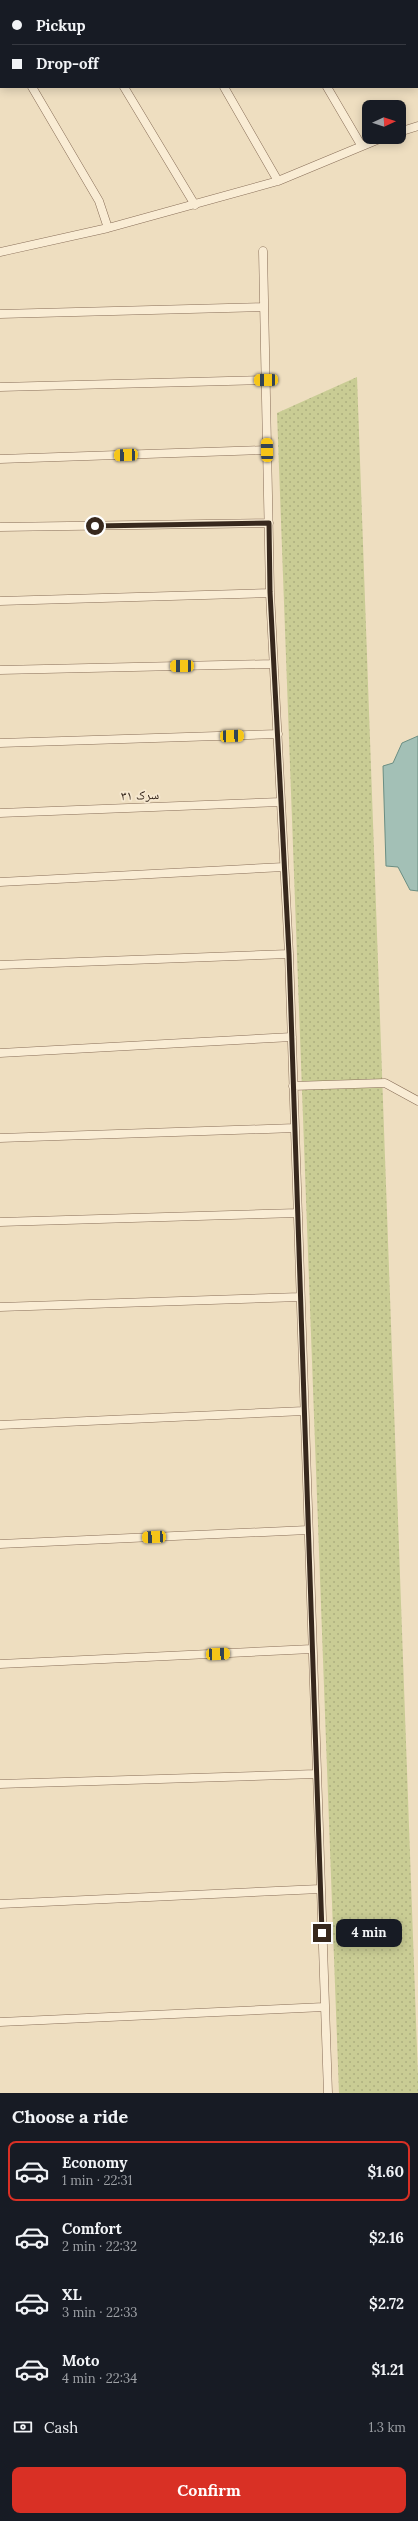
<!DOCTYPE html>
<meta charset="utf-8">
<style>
:root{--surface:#171b24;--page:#20242c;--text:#f1f3f6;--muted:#9ea1a6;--line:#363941;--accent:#d93025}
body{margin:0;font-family:Lora,"Noto Naskh Arabic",serif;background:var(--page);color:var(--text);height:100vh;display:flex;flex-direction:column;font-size:15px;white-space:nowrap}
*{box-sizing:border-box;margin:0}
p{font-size:13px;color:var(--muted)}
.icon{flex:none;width:22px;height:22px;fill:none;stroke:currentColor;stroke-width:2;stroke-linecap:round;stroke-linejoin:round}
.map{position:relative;height:2093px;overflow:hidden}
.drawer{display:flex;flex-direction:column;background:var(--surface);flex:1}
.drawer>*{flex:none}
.hud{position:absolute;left:0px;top:0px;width:418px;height:88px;box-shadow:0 2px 10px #0003;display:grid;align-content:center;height:88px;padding:0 12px;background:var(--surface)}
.needle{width:26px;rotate:87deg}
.fabs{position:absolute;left:362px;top:100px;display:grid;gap:8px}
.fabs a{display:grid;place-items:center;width:44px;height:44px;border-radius:8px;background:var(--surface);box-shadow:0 2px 10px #0003;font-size:20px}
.end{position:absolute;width:18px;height:18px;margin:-9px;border:5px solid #37281d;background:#fff;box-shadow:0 0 0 2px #fff}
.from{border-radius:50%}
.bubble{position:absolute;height:28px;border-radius:8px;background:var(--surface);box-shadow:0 2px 10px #0003;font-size:13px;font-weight:800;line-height:28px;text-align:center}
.car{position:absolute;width:12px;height:24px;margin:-12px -6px;border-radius:5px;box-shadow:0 0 3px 1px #0007;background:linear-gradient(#f5c518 24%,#345 0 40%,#f5c518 0 76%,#345 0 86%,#f5c518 0)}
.hud b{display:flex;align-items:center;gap:14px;height:38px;font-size:15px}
.hud b+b{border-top:1px solid var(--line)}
.hud i{width:10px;height:10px;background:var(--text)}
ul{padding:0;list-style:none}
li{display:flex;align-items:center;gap:12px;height:60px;margin:0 8px 6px;padding:0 4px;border:2px solid transparent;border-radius:8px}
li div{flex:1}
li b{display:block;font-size:15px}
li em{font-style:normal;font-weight:800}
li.on{border-color:var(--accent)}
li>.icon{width:36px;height:36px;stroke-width:1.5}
h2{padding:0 12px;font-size:18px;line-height:48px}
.pay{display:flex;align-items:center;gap:10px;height:44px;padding:0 12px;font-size:15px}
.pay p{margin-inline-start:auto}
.button{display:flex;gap:8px;margin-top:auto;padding:8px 12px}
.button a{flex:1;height:46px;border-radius:8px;background:var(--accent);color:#fff;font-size:16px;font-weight:800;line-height:46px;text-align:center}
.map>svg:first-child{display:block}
</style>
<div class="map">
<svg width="418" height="2093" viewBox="0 0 418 2093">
<defs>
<pattern id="garden-dots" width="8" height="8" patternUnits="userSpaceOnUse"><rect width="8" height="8" fill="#c9cc94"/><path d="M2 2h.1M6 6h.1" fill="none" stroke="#adaf7f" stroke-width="1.8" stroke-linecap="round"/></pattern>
</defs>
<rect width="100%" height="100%" fill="#eedec0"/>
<path fill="url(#garden-dots)" d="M 357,377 L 418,2077 L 418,2093 L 339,2093 L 277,413 Z"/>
<path fill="#a3c0b6" stroke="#6a8e83" d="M 418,736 L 418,891 L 410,890 L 398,867 L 386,866 L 383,766 L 393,763 L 402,743 Z"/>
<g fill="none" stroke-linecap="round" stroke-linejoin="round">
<defs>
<path id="street" d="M 72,0 L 73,1
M 174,0 L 174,1
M 275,0 L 276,1
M 417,0 L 418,2
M 0,52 L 1,52
M 32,87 L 99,201 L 108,228
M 124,87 L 195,205
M 224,87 L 278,181
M 327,87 L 361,145
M 399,132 L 418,126
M 263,251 L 270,593 L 289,954 L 328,2093
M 0,252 L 108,228 L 278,181 L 384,137
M 0,314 L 264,307
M 0,387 L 266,380
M 0,459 L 267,450
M 0,527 L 269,523
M 0,601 L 270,593
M 0,670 L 273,664
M 0,743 L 278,734
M 0,813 L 281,802
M 0,882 L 284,867
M 0,965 L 289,954
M 0,1053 L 292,1037
M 293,1086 L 385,1083 L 418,1101
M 0,1138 L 295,1128
M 0,1222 L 298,1213
M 0,1307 L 300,1297
M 0,1425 L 304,1411
M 0,1544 L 308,1530
M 0,1664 L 312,1649
M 0,1784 L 316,1774
M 0,1904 L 320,1889
M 0,2022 L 324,2007"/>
</defs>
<use href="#street" stroke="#886e58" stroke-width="9"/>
<use href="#street" stroke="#f9ecd4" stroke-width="8"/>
</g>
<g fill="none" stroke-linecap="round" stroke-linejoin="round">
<path stroke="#37281d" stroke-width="5" d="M 95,526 L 269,523 L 270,592 L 289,954 L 322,1933"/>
</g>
<g text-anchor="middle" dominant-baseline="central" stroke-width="3.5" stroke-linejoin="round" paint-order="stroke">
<g font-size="13" fill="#37281d" stroke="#f6e8d0">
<text transform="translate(140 795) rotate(-2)">سرک ۳۱</text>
</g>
</g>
</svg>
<div class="fabs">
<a><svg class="needle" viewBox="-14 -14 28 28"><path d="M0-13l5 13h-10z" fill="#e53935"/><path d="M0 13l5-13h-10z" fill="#9ea1a6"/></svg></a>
</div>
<i class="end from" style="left:95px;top:526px"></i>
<i class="end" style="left:322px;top:1933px"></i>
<div class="bubble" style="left:336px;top:1919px;width:66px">4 min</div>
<i class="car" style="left:266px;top:380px;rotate:269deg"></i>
<i class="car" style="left:267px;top:450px;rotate:359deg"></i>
<i class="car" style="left:126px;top:455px;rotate:268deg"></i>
<i class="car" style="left:182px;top:666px;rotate:269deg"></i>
<i class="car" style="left:232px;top:736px;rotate:88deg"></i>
<i class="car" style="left:154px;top:1537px;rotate:267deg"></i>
<i class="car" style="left:218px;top:1654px;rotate:87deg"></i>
<div class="hud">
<b><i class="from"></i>Pickup</b>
<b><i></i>Drop-off</b>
</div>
</div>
<section class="drawer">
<h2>Choose a ride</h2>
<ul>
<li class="on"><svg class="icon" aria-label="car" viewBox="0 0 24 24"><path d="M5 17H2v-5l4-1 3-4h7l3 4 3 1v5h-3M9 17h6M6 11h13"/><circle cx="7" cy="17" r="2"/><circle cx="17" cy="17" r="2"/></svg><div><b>Economy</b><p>1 min · 22:31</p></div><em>$1.60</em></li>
<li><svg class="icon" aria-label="car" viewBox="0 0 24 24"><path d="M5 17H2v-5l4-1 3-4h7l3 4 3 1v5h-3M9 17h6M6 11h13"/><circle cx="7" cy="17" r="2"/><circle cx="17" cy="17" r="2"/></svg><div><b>Comfort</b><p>2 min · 22:32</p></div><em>$2.16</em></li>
<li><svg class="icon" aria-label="car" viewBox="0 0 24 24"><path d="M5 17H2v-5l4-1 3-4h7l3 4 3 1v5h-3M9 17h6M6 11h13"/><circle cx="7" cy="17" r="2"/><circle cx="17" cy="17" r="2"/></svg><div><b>XL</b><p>3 min · 22:33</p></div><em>$2.72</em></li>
<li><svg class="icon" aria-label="car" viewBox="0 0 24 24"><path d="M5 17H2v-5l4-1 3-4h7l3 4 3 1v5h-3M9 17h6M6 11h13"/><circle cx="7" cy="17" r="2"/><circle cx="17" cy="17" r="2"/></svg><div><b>Moto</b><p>4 min · 22:34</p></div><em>$1.21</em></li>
</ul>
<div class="pay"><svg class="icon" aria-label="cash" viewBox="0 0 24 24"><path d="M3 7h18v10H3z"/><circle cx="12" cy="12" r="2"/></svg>Cash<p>1.3 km</p></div>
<div class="button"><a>Confirm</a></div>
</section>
